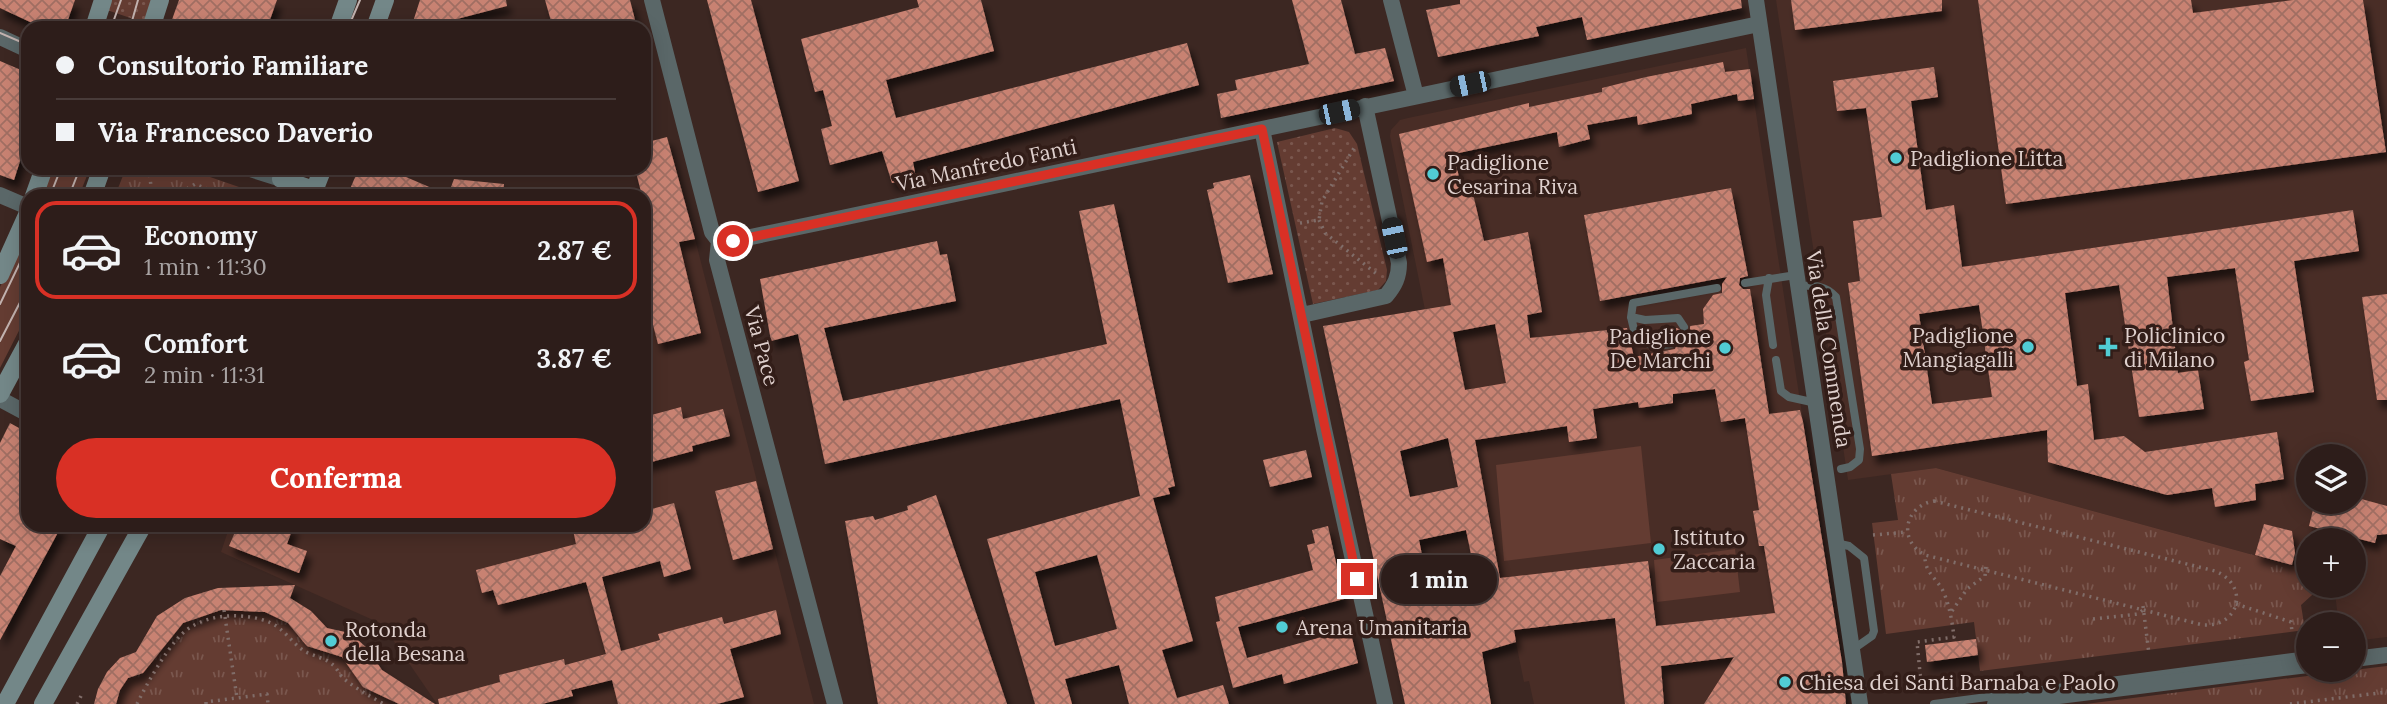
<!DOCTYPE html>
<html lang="it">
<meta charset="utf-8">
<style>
:root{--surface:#2d1d1a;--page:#352623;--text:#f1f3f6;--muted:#a7a2a2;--line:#483b39;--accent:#d93025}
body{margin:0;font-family:Lora,serif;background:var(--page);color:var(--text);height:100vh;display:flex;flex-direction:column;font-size:26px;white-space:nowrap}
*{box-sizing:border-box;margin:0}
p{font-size:23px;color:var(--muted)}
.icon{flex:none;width:38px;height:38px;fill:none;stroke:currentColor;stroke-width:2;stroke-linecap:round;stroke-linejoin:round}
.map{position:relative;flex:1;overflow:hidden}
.side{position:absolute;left:21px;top:189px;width:630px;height:343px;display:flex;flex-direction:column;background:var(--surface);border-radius:21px;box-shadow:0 4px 18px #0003,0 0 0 2px var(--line)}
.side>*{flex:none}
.guide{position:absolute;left:21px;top:21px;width:630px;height:154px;border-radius:21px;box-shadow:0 4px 18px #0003,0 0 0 2px var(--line);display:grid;align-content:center;height:154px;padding:0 35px;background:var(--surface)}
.buttons{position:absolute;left:2296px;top:444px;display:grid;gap:14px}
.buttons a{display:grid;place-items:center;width:70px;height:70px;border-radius:50%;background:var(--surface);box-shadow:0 4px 18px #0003,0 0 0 2px var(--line);font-size:35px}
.end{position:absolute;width:32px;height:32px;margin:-16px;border:9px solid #d93025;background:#fff;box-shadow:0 0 0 4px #fff}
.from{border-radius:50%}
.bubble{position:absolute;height:49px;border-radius:24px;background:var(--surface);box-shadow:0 4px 18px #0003,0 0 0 2px var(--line);font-size:23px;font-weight:700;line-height:49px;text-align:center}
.car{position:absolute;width:21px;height:42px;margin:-21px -10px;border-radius:9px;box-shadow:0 0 5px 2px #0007;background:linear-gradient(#222 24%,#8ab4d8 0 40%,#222 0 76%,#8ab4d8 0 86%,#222 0)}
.guide b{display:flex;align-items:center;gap:24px;height:66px;font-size:26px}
.guide b+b{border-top:2px solid var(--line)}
.guide i{width:18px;height:18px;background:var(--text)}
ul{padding:12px 0 0;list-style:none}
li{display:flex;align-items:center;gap:21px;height:98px;margin:0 14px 10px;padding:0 21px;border:4px solid transparent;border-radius:21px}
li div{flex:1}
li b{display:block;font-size:26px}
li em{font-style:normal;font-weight:700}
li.selected{border-color:var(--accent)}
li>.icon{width:63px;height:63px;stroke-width:1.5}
.action{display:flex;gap:14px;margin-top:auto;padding:14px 35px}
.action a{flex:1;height:80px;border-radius:42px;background:var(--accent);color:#fff;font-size:28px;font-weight:700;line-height:80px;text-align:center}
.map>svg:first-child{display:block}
</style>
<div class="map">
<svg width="2387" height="704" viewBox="0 0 2387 704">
<defs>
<pattern id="park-tufts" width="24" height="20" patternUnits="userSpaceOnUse" patternTransform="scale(1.75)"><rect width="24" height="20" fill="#643c32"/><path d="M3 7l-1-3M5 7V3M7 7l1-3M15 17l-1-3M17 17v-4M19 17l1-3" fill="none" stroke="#7a574e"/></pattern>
<pattern id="garden-dots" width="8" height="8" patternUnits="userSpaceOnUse" patternTransform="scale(1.75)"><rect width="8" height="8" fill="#643c32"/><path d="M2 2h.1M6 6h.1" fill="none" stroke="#7a574e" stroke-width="1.8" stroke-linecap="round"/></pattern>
<pattern id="building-cross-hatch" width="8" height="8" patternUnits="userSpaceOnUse" patternTransform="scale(1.75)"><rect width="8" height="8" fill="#c88272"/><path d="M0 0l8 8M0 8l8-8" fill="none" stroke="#a06e62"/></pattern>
<filter id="shadow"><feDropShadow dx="4.5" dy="8" stdDeviation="3.5" flood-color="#0009"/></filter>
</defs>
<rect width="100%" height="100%" fill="#3c2722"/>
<path fill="#492d26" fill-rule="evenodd" d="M 1776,0 L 2387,0 L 2387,637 L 2354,641 L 2354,625 L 2339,625 L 2334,586 L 2354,586 L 2354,541 L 2308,541 L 2308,570 L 1936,468 L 1848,480 ZM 2308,457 L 2354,457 L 2354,502 L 2308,502 Z
M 1746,48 L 1840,662 L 1711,704 L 1534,704 L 1529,681 L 1524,682 L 1513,628 L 1509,629 L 1453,332 L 1425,310 L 1390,136 L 1391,130 L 1400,120 L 1408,118 Z
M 695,239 L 814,704 L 437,704 L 382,624 L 221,552 L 230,525 L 644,525 L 644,249 Z"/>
<path fill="#643c32" d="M 51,168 L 90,168 L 79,196 L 40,196 Z
M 28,229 L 28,313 L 0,368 L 0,287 Z
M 1641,446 L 1651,543 L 1504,561 L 1496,465 Z
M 1735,549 L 1740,592 L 1657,602 L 1654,560 Z"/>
<path fill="url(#park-tufts)" d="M 126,168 L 133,171 L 135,168 L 184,168 L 239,187 L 243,196 L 115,196 Z
M 1936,468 L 2308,570 L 2308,586 L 2322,586 L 2301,605 L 2305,630 L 1980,671 L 1974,622 L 1886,634 L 1872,523 L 1898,520 L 1891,474 Z
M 221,610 L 265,612 L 288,623 L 342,657 L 363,687 L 399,704 L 116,704 L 120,690 L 128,678 L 143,673 L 183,623 Z
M 2387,666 L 2387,704 L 2086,704 L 2354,670 Z"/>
<path fill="url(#garden-dots)" d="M 110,0 L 152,0 L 145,23 L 107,10 Z
M 1335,128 L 1349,132 L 1357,144 L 1387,270 L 1386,281 L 1378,290 L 1313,304 L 1277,142 Z"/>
<path fill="url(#building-cross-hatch)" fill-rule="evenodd" filter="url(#shadow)" d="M 0,0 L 75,0 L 65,28 L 43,28 L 0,8 Z
M 179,0 L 277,0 L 267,28 L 169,28 Z
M 420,0 L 506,0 L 507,6 L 457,19 L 454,28 L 411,28 Z
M 545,0 L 630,0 L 637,28 L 553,28 Z
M 707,0 L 751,0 L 799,181 L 758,192 Z
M 917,0 L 981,0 L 994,51 L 886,80 L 896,118 L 1187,43 L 1199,85 L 913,162 L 916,178 L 892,183 L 882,151 L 830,165 L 821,129 L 832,126 L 823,90 L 815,92 L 801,39 L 919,7 Z
M 1292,0 L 1341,0 L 1355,54 L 1385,48 L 1394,81 L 1221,118 L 1217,94 L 1237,90 L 1235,80 L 1309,64 Z
M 1460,0 L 1741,0 L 1742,8 L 1587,40 L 1582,17 L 1536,27 L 1539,36 L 1438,57 L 1426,10 L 1460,4 Z
M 1791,0 L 1942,0 L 1942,11 L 1795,30 Z
M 1978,0 L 2191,0 L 2193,13 L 2293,0 L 2363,0 L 2386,152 L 2006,204 Z
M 0,61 L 28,73 L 28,136 L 14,180 L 0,175 Z
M 1723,62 L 1725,72 L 1750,69 L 1754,99 L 1738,101 L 1737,94 L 1691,104 L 1692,114 L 1638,125 L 1637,116 L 1587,125 L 1590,139 L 1559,147 L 1557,132 L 1454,154 L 1463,196 L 1473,194 L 1484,241 L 1528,232 L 1542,312 L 1527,315 L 1530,338 L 1627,328 L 1634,357 L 1675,349 L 1677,343 L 1674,338 L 1670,338 L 1669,329 L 1677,328 L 1685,333 L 1690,330 L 1690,326 L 1704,324 L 1703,309 L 1713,295 L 1722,293 L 1722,284 L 1727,277 L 1600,301 L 1584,215 L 1731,188 L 1748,276 L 1740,278 L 1739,285 L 1743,289 L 1750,289 L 1769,414 L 1800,410 L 1803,422 L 1842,662 L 1846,704 L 1704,704 L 1734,657 L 1661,666 L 1664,704 L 1625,704 L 1615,618 L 1514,630 L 1516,642 L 1482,652 L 1491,704 L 1405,704 L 1323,326 L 1451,305 L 1443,258 L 1427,262 L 1399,134 L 1529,103 L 1529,107 L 1602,92 L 1602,88 L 1646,77 ZM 1495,324 L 1506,383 L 1465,390 L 1453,332 ZM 1715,389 L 1721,422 L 1745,418 L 1759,510 L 1753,511 L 1759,546 L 1764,546 L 1775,613 L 1656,626 L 1648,561 L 1500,578 L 1475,440 L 1567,426 L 1569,442 L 1597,438 L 1593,409 L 1638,402 L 1639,408 L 1673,403 L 1673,394 ZM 1448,438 L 1458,487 L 1410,497 L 1400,451 ZM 1466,530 L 1477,584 L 1430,594 L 1419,540 Z
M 1934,67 L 1938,97 L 1911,101 L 1926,210 L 1954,205 L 1962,267 L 2353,210 L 2359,251 L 2294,261 L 2314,392 L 2251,401 L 2244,362 L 2249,360 L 2235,268 L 2167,277 L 2178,373 L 2198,370 L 2204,409 L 2139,417 L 2119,285 L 2065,293 L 2077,386 L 2088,384 L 2094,440 L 2124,436 L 2145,452 L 2277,432 L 2284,479 L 2255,484 L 2256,500 L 2215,507 L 2212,488 L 2167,495 L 2048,462 L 2047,430 L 1872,456 L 1848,283 L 1860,281 L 1853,221 L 1882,217 L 1866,108 L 1837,111 L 1833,81 ZM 1979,305 L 1992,397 L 1932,404 L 1919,314 Z
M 667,137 L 695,239 L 679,242 L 701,333 L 658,344 L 644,290 L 644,222 L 648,221 L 644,196 L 642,196 L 635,168 L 644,168 L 644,143 Z
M 359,168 L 401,168 L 399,174 L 448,195 L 454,179 L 504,184 L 503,196 L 347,196 Z
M 1250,175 L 1273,274 L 1228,283 L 1207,190 L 1214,188 L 1213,183 Z
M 1114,204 L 1175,486 L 1168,488 L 1170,494 L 1153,498 L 1193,641 L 1162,650 L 1177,698 L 1223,685 L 1229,704 L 1129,704 L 1119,665 L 1065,679 L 1072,704 L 1035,704 L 987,539 L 1140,496 L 1120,399 L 825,464 L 798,334 L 771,341 L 760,279 L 937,241 L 940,255 L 947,254 L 956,301 L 824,328 L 843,401 L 1107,344 L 1079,211 ZM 1097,555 L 1117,629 L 1055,646 L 1035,572 Z
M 2387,294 L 2387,400 L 2377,400 L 2362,297 Z
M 681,407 L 683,419 L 723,409 L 730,436 L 692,446 L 693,451 L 644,464 L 644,417 Z
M 10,423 L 28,433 L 28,525 L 62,525 L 0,640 L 0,576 L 16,546 L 0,539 L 0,443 Z
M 1306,450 L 1312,477 L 1270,487 L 1263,460 Z
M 756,481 L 773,549 L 733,560 L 715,491 Z
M 936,495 L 1007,704 L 878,704 L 845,521 L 873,516 L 875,520 L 908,510 L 907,506 Z
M 2354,497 L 2387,506 L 2387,534 L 2377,535 L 2375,543 L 2309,526 L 2315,502 L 2354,502 Z
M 674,503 L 691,569 L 664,577 L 660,561 L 602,577 L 621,651 L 660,640 L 658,634 L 722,617 L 724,624 L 776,610 L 781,634 L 730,649 L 744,697 L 717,704 L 618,704 L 612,680 L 571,690 L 573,696 L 542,704 L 439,704 L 438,699 L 500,682 L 499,675 L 564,659 L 565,665 L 606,654 L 586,582 L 498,605 L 493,590 L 482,593 L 476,570 L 576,544 L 572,525 L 644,525 L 644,511 Z
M 2264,524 L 2292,531 L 2295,553 L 2292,565 L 2255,555 Z
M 238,525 L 294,525 L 287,544 L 307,551 L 299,573 L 229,546 Z
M 1328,526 L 1344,599 L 1238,627 L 1247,658 L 1350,629 L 1358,663 L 1284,684 L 1282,674 L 1233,688 L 1216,622 L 1220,621 L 1215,597 L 1313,570 L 1307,545 L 1315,543 L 1312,530 Z
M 295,585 L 290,598 L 311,611 L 327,628 L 350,633 L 367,648 L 382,670 L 435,704 L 399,704 L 363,687 L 342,657 L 307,646 L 288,623 L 265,612 L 221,610 L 183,623 L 143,673 L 128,678 L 120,690 L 116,704 L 94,704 L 98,689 L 107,672 L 120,658 L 136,652 L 157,616 L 185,598 L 218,588 Z
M 1976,639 L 1978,655 L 1927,662 L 1925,645 Z"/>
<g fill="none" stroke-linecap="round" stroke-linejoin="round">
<path stroke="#806d69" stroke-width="3.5" stroke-dasharray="2 5" stroke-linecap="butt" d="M 149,168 L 152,196
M 175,196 L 195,184 L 224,196
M 1319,220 L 1325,233 L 1378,275
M 1300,223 L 1319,220 L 1322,201 L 1354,148
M 1934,501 L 2215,571 C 2250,585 2240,627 2203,625 L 1925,555 C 1897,540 1905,506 1934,501 Z
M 1873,535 L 1907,532
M 2236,604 L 2291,622 L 2292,632
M 2143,606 L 2149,654
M 224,610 L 237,698
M 1952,611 L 1967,589 L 1985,576 L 1986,565
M 2093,619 L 2138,614 L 2143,610
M 1921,683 L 1917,642 L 1954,637 C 1952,621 1950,608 1944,593 C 1938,579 1924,573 1925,555
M 77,704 L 81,696
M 137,704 C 146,685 166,650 180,636 C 201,613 244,611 271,623 C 284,629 292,643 304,651 C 313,656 326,658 333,665 C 337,668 339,674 343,678 C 355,688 369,696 384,704
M 206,704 L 206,702 L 267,694 L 268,704
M 2290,704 L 2387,692"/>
<path stroke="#5a6768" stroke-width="8" d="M 1769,278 L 1766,295 L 1773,345
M 1745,283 L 1796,275
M 1797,286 C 1814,285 1825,285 1836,297 L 1860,449 L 1859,460 L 1850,467 L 1841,469
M 1631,317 L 1645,320 L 1678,318 L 1684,327
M 1671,344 L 1653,346 L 1636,338 L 1631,317 L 1633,303 L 1717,288
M 1776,360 L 1781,391 L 1789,397 L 1816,403
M 1836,543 L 1849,546 L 1864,558 L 1874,631 L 1872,636 L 1852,650
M 1934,704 L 2308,655"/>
<path stroke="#5a6768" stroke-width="16" d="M 652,0 L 712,232 L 719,241 L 717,260 L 835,704
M 1391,0 L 1416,96
M 1756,0 L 1860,704
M 0,37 L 28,50
M 1262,129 L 1324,429 L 1385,704
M 247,168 L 281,179
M 0,195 L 28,207
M 719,241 L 727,242 L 818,223 L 1759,24
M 1302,315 L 1386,296 C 1395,285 1399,277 1399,263 L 1365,106
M 0,399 L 28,414
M 2354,659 L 2387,655
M 1995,704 L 2308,665"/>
<path stroke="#738788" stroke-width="18" d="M 94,28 L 103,0
M 151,28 L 160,0
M 338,28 L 348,0
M 375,28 L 385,0
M 281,179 L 314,190
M 34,196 L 44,168
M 92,196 L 102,168
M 312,196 L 323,168
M 0,275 L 28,213
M 0,394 L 28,342
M 5,704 L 102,525
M 43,704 L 143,525"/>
<path stroke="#c2b2af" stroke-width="2" d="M 111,28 L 121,0
M 130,28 L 138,0
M 348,28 L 360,0
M 0,33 L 28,45
M 50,196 L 61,168
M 69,196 L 80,168
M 0,304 L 28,246
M 0,341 L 28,287"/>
</g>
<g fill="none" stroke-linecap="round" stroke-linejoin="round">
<path stroke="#d93025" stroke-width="9" d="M 733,241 L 1262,129 L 1357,579"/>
</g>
<g fill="#51ccd4" stroke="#321d18" stroke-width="2.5">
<circle cx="1896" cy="158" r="7"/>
<circle cx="1433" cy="174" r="7"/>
<circle cx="2028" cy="347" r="7"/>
<path d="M2104.5 336.5h7v7h7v7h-7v7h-7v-7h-7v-7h7z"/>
<circle cx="1725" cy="348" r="7"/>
<circle cx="1659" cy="549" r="7"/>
<circle cx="1282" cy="627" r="7"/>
<circle cx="331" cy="641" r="7"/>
<circle cx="1785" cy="682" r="7"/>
</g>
<g text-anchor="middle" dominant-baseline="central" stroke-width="7" stroke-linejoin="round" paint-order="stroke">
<g font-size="21" fill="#dfd0cd" stroke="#321d18" text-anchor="start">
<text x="1910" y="158">Padiglione Litta</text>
<text x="1447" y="162">Padiglione<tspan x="1447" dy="24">Cesarina Riva</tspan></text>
<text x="2014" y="335" text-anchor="end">Padiglione<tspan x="2014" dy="24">Mangiagalli</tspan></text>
<text x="2124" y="335">Policlinico<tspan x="2124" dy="24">di Milano</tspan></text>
<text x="1711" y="336" text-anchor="end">Padiglione<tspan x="1711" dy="24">De Marchi</tspan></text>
<text x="1673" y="537">Istituto<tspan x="1673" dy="24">Zaccaria</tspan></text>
<text x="1296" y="627">Arena Umanitaria</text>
<text x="345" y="629">Rotonda<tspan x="345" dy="24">della Besana</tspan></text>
<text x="1799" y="682">Chiesa dei Santi Barnaba e Paolo</text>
</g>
<g font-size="21" fill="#dfd0cd" stroke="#321d18">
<text transform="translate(986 165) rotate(-12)">Via Manfredo Fanti</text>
<text transform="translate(762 346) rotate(75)">Via Pace</text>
<text transform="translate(1829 349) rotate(81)">Via della Commenda</text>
</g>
</g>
</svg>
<div class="buttons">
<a><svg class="icon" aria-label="layers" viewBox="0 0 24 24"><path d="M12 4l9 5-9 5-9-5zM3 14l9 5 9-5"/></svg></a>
<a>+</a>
<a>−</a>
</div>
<i class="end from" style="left:733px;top:241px"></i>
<i class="end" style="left:1357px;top:579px"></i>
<div class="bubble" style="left:1381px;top:555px;width:116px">1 min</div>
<i class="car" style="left:1470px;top:84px;rotate:258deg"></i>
<i class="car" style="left:1339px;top:112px;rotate:78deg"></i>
<i class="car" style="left:1394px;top:238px;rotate:348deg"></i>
<div class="guide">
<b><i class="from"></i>Consultorio Familiare</b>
<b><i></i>Via Francesco Daverio</b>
</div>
<section class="side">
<ul>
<li class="selected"><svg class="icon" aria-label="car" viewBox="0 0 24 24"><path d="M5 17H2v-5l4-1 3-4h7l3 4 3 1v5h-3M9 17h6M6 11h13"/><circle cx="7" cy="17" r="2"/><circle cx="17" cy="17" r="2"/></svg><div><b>Economy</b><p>1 min · 11:30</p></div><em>2.87 €</em></li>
<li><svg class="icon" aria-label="car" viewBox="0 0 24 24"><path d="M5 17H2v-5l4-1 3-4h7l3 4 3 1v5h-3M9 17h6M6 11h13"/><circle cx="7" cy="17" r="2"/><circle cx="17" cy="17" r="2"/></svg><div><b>Comfort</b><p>2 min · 11:31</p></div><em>3.87 €</em></li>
</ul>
<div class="action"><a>Conferma</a></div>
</section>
</div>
